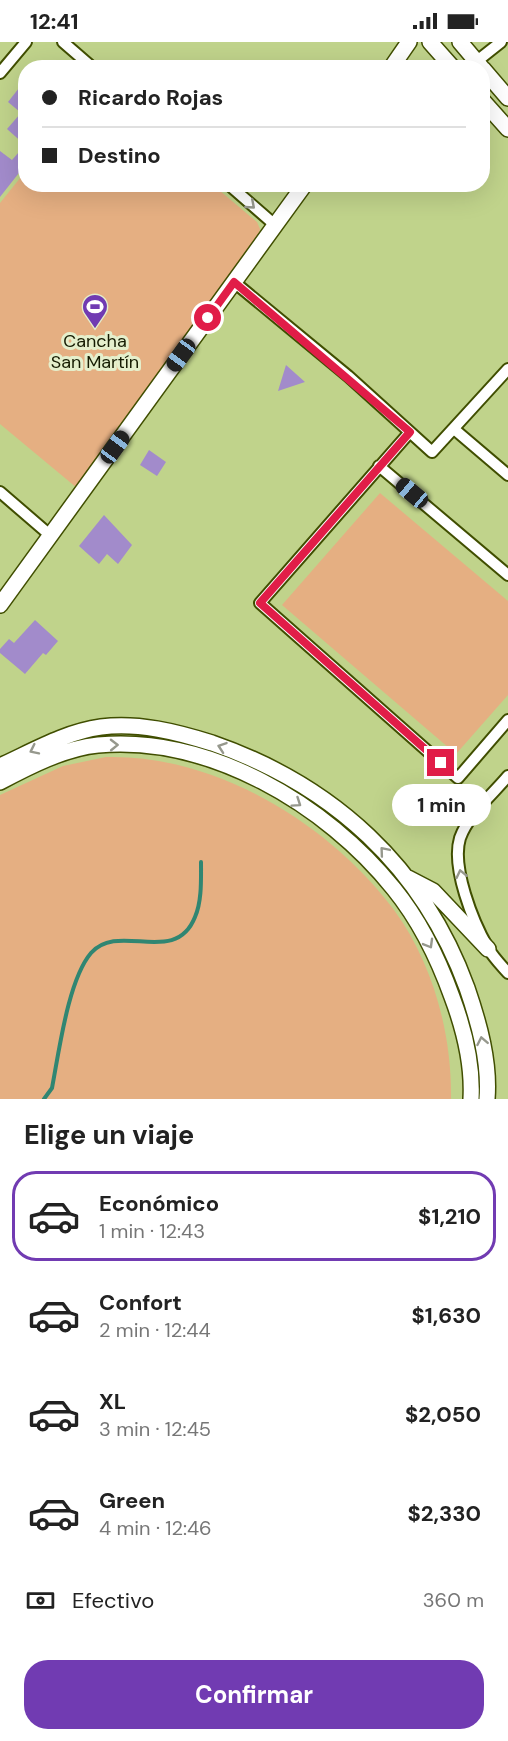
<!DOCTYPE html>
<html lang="es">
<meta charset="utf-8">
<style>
:root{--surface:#fff;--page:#f2f2f2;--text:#222;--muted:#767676;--line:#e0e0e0;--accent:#713bb2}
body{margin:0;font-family:"DM Sans",sans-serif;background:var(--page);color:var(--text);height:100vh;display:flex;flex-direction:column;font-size:22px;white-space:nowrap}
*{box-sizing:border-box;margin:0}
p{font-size:20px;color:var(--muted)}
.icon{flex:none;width:33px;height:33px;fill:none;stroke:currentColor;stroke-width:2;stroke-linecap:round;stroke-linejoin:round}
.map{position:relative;height:1057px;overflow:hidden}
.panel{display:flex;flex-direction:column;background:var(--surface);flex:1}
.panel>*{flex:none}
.banner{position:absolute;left:18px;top:18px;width:472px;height:132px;border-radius:24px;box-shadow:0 6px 24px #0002;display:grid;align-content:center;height:132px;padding:0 24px;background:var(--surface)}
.end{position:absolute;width:27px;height:27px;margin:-14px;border:8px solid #e11d48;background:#fff;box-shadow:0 0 0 3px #fff}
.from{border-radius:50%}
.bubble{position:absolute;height:42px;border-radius:21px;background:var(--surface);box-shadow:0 6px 24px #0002;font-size:20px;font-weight:700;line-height:42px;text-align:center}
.car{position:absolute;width:18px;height:36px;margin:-18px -9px;border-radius:8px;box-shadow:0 0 4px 2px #0007;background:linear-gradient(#222 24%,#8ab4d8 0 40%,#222 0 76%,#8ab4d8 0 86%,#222 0)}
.banner b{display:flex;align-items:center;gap:21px;height:57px;font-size:22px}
.banner b+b{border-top:2px solid var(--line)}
.banner i{width:15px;height:15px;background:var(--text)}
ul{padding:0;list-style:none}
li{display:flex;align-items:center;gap:18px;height:90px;margin:0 12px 9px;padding:0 12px;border:3px solid transparent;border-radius:24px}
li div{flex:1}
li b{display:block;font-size:22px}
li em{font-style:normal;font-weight:700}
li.active{border-color:var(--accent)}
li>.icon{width:54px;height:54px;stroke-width:1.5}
h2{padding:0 24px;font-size:27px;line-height:72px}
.pay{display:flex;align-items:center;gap:15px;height:66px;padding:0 24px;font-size:22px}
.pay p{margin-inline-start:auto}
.cta{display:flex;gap:12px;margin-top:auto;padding:12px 24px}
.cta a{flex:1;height:69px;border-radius:24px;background:var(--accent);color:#fff;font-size:24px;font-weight:700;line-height:69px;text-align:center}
.status{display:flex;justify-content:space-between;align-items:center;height:42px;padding:0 30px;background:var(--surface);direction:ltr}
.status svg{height:16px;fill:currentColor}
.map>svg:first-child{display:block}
</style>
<div class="status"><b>12:41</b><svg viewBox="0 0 49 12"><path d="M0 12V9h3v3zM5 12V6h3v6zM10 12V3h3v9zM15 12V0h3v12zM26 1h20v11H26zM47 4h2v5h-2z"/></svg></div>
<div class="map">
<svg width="508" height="1057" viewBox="0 0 508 1057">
<rect width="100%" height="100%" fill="#c0d38b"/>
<path fill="#e5af82" d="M 25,130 L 26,142 L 213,143 L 257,180 L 260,187 L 258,195 L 77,446 L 0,382 L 0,161 Z
M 380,451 L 508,559 L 508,653 L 456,712 L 282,563 Z
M 106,715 C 215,712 330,782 394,868 C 433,921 452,992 451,1057 L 0,1057 L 0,753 L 63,724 Z"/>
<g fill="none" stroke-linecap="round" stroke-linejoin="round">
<path stroke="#308672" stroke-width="4" d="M 44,1057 L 52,1046 C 59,1010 68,938 91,911 C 119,879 175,925 195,875 C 202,859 201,837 201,820"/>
</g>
<path fill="#a28bcb" d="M 19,46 L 26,52 L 26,75 L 8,60 Z
M 20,72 L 26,77 L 26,122 L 0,155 L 0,109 L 12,118 L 25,103 L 7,87 Z
M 286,323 L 305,340 L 278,349 Z
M 149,408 L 166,420 L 157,434 L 140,423 Z
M 104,473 L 132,503 L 118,522 L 107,512 L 99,522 L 79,504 Z
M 35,578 L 58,599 L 46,613 L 43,611 L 25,632 L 0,611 L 0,607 L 9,597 L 14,601 Z"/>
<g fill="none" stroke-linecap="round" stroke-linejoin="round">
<defs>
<path id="street" d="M 63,0 L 93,26
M 477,19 L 501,0
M 0,31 L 26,0
M 228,142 L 275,183
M 234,240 L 348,334 L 432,410 L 508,327
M 454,387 L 508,433
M 410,390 L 260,561 L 458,736 L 508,678
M 379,424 L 508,533
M 0,450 L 51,494
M 508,734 C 493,752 468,773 460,796 C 451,825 473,880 488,906 C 493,915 501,923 508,931"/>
<path id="secondary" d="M 430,0 L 453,26
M 460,0 L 482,26
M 391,26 L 409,0
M 483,27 L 508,56
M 483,59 L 508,87
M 0,563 L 305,142
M 0,724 C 33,709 65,690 101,685 C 138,680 177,690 212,701 C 333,743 423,825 467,946 C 479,981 490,1020 487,1057
M 0,740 C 28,725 65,706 98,703 C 209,693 326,762 394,847 C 420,879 438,916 452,955 C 464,987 473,1022 471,1057
M 408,836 L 433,849 L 488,907"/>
</defs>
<use href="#street" stroke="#404e00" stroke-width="14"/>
<use href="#secondary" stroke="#404e00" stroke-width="18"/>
<use href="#street" stroke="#fff" stroke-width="10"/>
<use href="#secondary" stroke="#fff" stroke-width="15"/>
</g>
<defs><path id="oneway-chevron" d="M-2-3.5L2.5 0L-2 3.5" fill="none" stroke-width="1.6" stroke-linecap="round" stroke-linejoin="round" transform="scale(1.5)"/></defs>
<g stroke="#96988d">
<use href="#oneway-chevron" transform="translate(251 163) rotate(41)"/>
<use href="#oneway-chevron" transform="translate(114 703) rotate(-1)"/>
<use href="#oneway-chevron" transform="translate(222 705) rotate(-161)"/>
<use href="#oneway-chevron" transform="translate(34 708) rotate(154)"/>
<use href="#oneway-chevron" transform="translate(297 761) rotate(34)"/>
<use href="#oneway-chevron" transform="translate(384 809) rotate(-130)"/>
<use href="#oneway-chevron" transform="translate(461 832) rotate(-103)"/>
<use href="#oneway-chevron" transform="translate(429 902) rotate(60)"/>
<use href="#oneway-chevron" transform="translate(482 999) rotate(-101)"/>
</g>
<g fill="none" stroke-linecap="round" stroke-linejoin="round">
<path stroke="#e11d48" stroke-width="8" d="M 208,276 L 234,240 L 410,390 L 260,561 L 441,721"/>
</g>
<defs>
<symbol id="stadium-pin" viewBox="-11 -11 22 30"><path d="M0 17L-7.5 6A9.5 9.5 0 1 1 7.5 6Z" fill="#713bb2" stroke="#e5efcc"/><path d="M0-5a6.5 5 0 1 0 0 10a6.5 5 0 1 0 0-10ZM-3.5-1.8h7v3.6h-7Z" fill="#fff"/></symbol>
</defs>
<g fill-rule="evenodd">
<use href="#stadium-pin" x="80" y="250" width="30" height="40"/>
</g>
<g text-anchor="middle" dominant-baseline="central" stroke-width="6" stroke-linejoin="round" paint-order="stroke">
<g font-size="18" fill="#151a01" stroke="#e5efcc">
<text x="95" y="299">Cancha<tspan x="95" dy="21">San Martín</tspan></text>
</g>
</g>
</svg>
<i class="end from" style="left:208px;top:276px"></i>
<i class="end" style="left:441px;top:721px"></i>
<div class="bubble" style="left:392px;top:742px;width:99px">1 min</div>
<i class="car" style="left:181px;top:313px;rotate:216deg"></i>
<i class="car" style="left:115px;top:405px;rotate:36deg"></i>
<i class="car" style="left:412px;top:451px;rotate:310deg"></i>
<div class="banner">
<b><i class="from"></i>Ricardo Rojas</b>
<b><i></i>Destino</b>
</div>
</div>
<section class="panel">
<h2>Elige un viaje</h2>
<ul>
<li class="active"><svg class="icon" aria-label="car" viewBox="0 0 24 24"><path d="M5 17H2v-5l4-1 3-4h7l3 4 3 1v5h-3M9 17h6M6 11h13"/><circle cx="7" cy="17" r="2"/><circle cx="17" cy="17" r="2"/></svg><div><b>Económico</b><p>1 min · 12:43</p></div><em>$1,210</em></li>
<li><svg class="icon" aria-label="car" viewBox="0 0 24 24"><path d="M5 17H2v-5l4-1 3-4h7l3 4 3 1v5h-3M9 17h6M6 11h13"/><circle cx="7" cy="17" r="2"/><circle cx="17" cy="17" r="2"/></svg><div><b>Confort</b><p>2 min · 12:44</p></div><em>$1,630</em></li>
<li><svg class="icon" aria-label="car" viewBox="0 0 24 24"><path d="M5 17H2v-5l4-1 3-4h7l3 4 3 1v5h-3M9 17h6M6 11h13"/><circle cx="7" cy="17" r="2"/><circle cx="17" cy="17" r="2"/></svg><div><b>XL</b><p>3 min · 12:45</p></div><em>$2,050</em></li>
<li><svg class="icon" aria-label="car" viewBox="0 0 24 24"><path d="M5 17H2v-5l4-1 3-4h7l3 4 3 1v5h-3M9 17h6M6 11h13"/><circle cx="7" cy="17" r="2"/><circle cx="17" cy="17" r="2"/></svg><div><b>Green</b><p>4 min · 12:46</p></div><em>$2,330</em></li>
</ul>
<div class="pay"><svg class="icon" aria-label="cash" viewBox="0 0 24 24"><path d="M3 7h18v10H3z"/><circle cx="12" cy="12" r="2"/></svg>Efectivo<p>360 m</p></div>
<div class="cta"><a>Confirmar</a></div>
</section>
